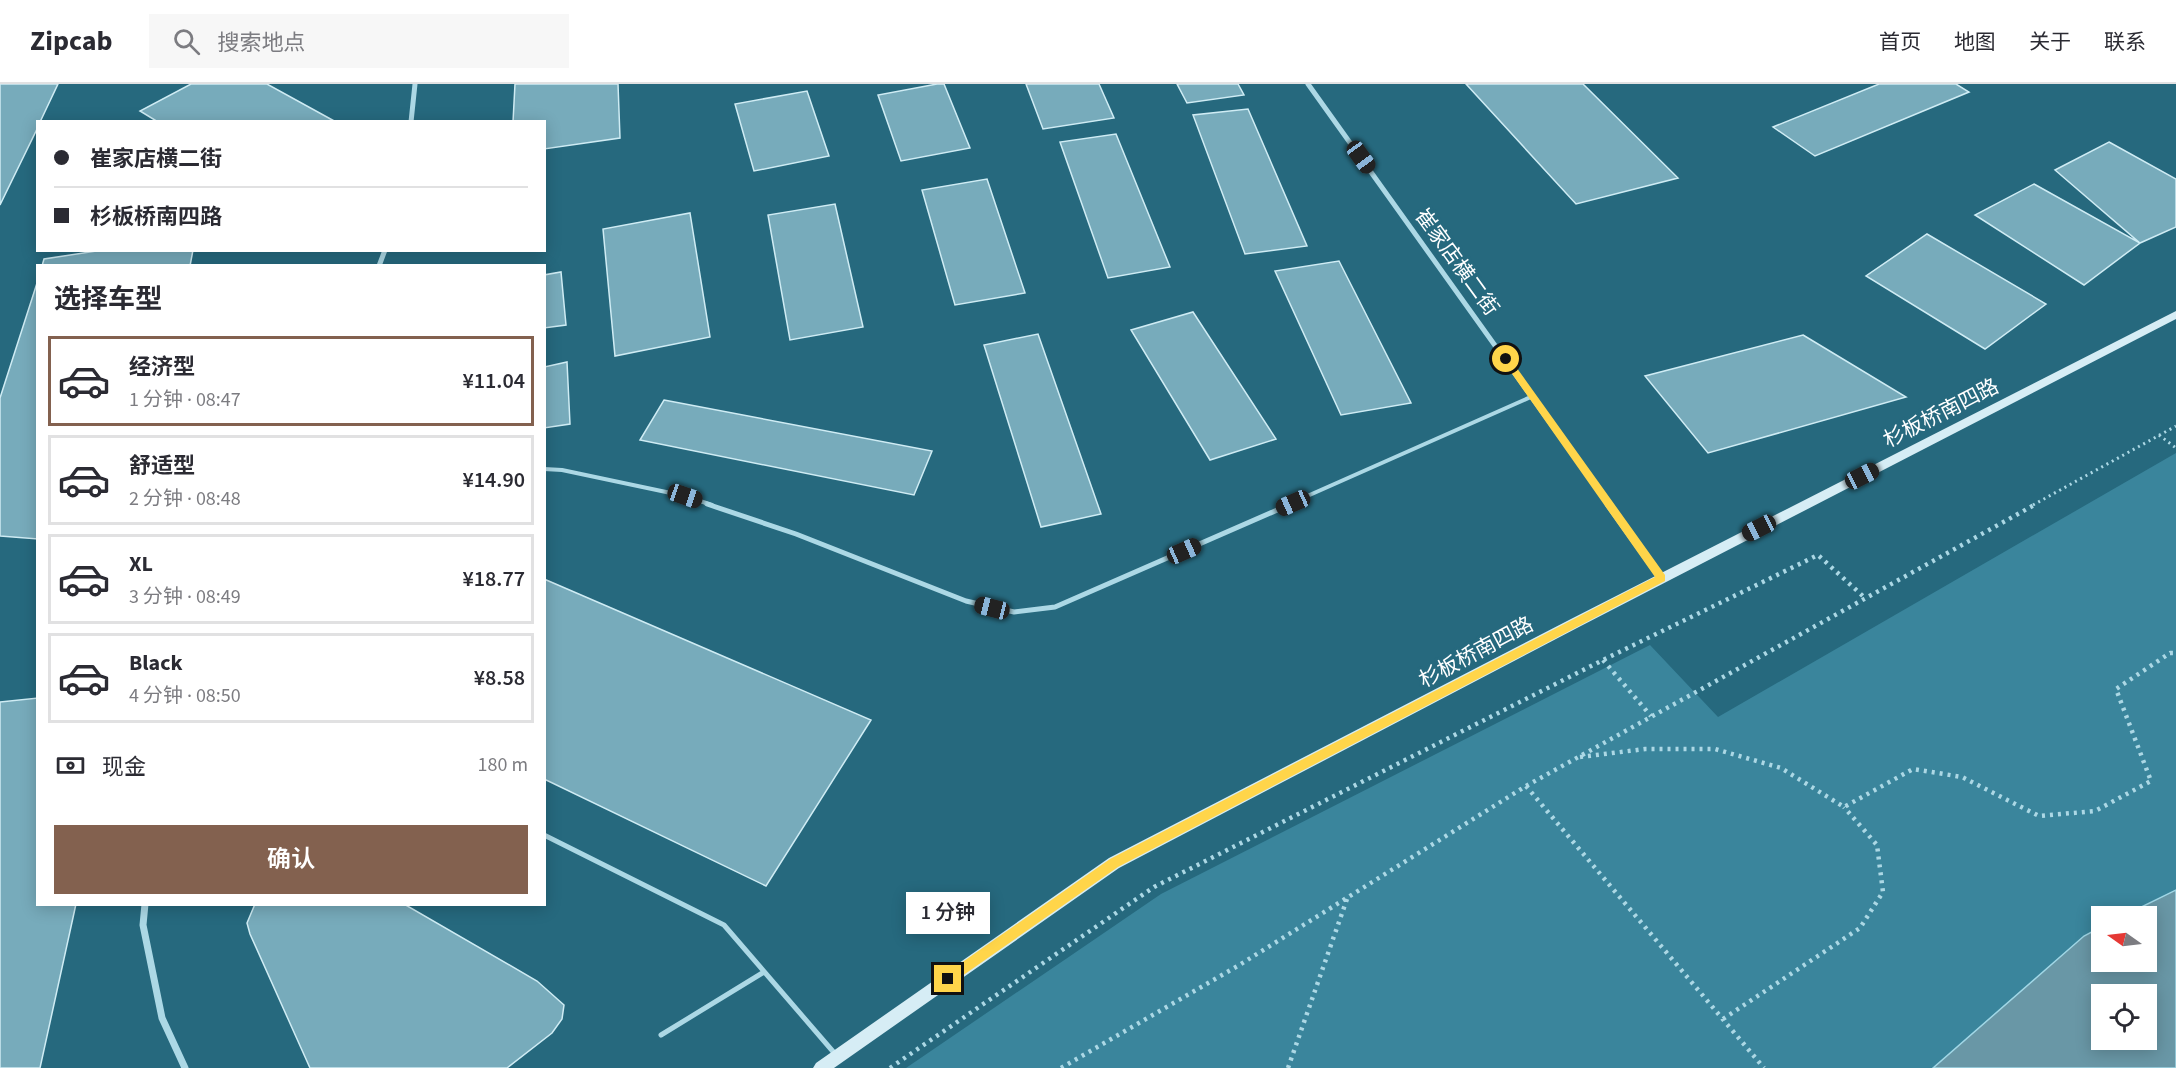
<!DOCTYPE html>
<html lang="zh">
<meta charset="utf-8">
<style>
:root{--surface:#fff;--page:#f7f7f7;--text:#2b2b33;--muted:#7c7c81;--line:#e1e1e2;--accent:#83614f}
body{margin:0;font-family:"Source Sans 3","Noto Sans SC",sans-serif;background:var(--page);color:var(--text);height:100vh;display:flex;flex-direction:column;font-size:22px;white-space:nowrap}
*{box-sizing:border-box;margin:0}
p{font-size:20px;color:var(--muted)}
.icon{flex:none;width:33px;height:33px;fill:none;stroke:currentColor;stroke-width:2;stroke-linecap:round;stroke-linejoin:round}
.map{position:relative;flex:1;overflow:hidden}
.details{position:absolute;left:36px;top:180px;width:510px;height:642px;display:flex;flex-direction:column;background:var(--surface);border-radius:0px;box-shadow:0 3px 15px #0003}
.details>*{flex:none}
.top-card{position:absolute;left:36px;top:36px;width:510px;height:132px;border-radius:0px;box-shadow:0 3px 15px #0003;display:grid;align-content:center;height:132px;padding:0 18px;background:var(--surface)}
.needle{width:39px;rotate:284deg}
.tools{position:absolute;left:2091px;top:822px;display:grid;gap:12px}
.tools a{display:grid;place-items:center;width:66px;height:66px;border-radius:0px;background:var(--surface);box-shadow:0 3px 15px #0003;font-size:30px}
.end{position:absolute;width:27px;height:27px;margin:-14px;border:8px solid #ffd54a;background:#111;box-shadow:0 0 0 3px #111}
.from{border-radius:50%}
.bubble{position:absolute;height:42px;border-radius:0px;background:var(--surface);box-shadow:0 3px 15px #0003;font-size:20px;font-weight:600;line-height:42px;text-align:center}
.car{position:absolute;width:18px;height:36px;margin:-18px -9px;border-radius:8px;box-shadow:0 0 4px 2px #0007;background:linear-gradient(#222 24%,#8ab4d8 0 40%,#222 0 76%,#8ab4d8 0 86%,#222 0)}
.top-card b{display:flex;align-items:center;gap:21px;height:57px;font-size:22px}
.top-card b+b{border-top:2px solid var(--line)}
.top-card i{width:15px;height:15px;background:var(--text)}
ul{padding:0;list-style:none}
li{display:flex;align-items:center;gap:18px;height:90px;margin:0 12px 9px;padding:0 6px;border:3px solid var(--line);border-radius:0px}
li div{flex:1}
li b{display:block;font-size:22px}
li em{font-style:normal;font-weight:600}
li.on{border-color:var(--accent)}
li>.icon{width:54px;height:54px;stroke-width:1.5}
h2{padding:0 18px;font-size:27px;line-height:72px}
.pay{display:flex;align-items:center;gap:15px;height:66px;padding:0 18px;font-size:22px}
.pay p{margin-inline-start:auto}
.primary-button{display:flex;gap:12px;margin-top:auto;padding:12px 18px}
.primary-button a{flex:1;height:69px;border-radius:0px;background:var(--accent);color:#fff;font-size:24px;font-weight:600;line-height:69px;text-align:center}
header{display:flex;align-items:center;gap:36px;box-sizing:border-box;height:84px;padding:0 30px;background:var(--surface);border-bottom:2px solid var(--line)}
header strong{font-size:28px}
nav{display:flex;gap:33px;margin-inline-start:auto;font-size:21px}
.search{width:420px;height:54px;background:var(--page);display:flex;align-items:center;gap:15px;box-sizing:border-box;padding:0 21px;border-radius:0px;color:var(--muted);font-size:22px}
.map>svg:first-child{display:block}
</style>
<header>
<strong>Zipcab</strong>
<div class="search"><svg class="icon" aria-label="search" viewBox="0 0 24 24"><circle cx="10" cy="10" r="6"/><path d="M15 15l6 6"/></svg>搜索地点</div>
<nav><a>首页</a><a>地图</a><a>关于</a><a>联系</a></nav>
</header>
<div class="map">
<svg width="2176" height="984" viewBox="0 0 2176 984">
<rect width="100%" height="100%" fill="#26697e"/>
<path fill="#3a859c" d="M 2176,369 L 2176,806 L 2123,832 L 2102,832 L 2101,843 L 2084,852 L 1933,984 L 906,984 L 1161,810 L 1650,561 L 1718,633 Z"/>
<path fill="#6997a6" stroke="#a1d7e6" stroke-width="1.5" fill-rule="evenodd" d="M 2176,806 L 2176,984 L 1933,984 L 2084,852 L 2101,843 L 2102,878 L 2146,878 L 2146,832 L 2123,832 ZM 2102,910 L 2146,910 L 2146,956 L 2102,956 Z"/>
<path fill="#77abbb" stroke="#cfecf4" stroke-width="1.5" d="M 0,0 L 58,0 L 40,38 L 38,38 L 38,43 L 0,121 Z
M 191,0 L 267,0 L 336,38 L 158,38 L 140,27 Z
M 515,0 L 618,0 L 620,54 L 544,65 L 544,38 L 513,38 Z
M 937,0 L 944,0 L 970,64 L 901,77 L 878,11 Z
M 1026,0 L 1099,0 L 1114,34 L 1043,45 Z
M 1177,0 L 1238,0 L 1244,11 L 1187,19 Z
M 1466,0 L 1583,0 L 1678,94 L 1576,120 Z
M 1879,0 L 1956,0 L 1969,8 L 1815,72 L 1773,43 Z
M 807,7 L 829,72 L 754,87 L 735,20 Z
M 1248,25 L 1307,162 L 1245,170 L 1193,31 Z
M 1116,50 L 1170,183 L 1108,194 L 1060,58 Z
M 2109,58 L 2176,95 L 2176,143 L 2140,159 L 2055,86 Z
M 987,95 L 1025,209 L 955,221 L 922,106 Z
M 2034,100 L 2140,159 L 2084,201 L 1975,131 Z
M 835,120 L 863,243 L 790,256 L 768,131 Z
M 690,129 L 710,253 L 615,272 L 603,145 Z
M 1927,150 L 2046,220 L 1985,265 L 1866,192 Z
M 103,166 L 193,166 L 190,182 L 42,182 L 44,175 Z
M 1339,177 L 1411,319 L 1341,331 L 1275,187 Z
M 561,188 L 566,241 L 544,244 L 544,191 Z
M 38,196 L 38,455 L 0,452 L 0,314 Z
M 1193,228 L 1276,355 L 1210,376 L 1131,246 Z
M 1038,250 L 1101,430 L 1041,443 L 984,261 Z
M 1803,251 L 1906,313 L 1708,369 L 1645,292 Z
M 567,278 L 570,340 L 544,344 L 544,283 Z
M 664,316 L 932,367 L 914,411 L 640,356 Z
M 544,495 L 871,636 L 766,802 L 544,695 Z
M 38,614 L 38,820 L 76,820 L 40,984 L 0,984 L 0,618 Z
M 255,820 L 404,820 L 537,897 L 564,921 L 562,935 L 552,949 L 507,984 L 310,984 L 250,850 L 247,839 Z"/>
<g fill="none" stroke-linecap="round" stroke-linejoin="round">
<path stroke="#acd8e5" stroke-width="3" stroke-dasharray="2 4" stroke-linecap="butt" d="M 2159,351 L 2176,364
M 2033,421 L 2176,342"/>
<path stroke="#acd8e5" stroke-width="4.5" stroke-dasharray="3 5" stroke-linecap="butt" d="M 1603,576 L 1651,632
M 1580,673 L 1645,665 L 1715,665 L 1781,684 L 1844,723 L 1913,685 L 1962,693 L 2039,732 L 2095,727 L 2151,697 L 2116,605 L 2170,569 L 2176,569
M 1526,702 L 1764,984
M 1723,935 L 1860,844 L 1883,808 L 1877,761 L 1844,723
M 890,984 L 1154,803 L 1603,576 L 1818,471 L 1865,514
M 1061,984 L 1241,880 L 1526,702 L 2036,420
M 1288,984 L 1347,815"/>
<path stroke="#acd8e5" stroke-width="4" d="M 544,385 L 562,386 L 685,412 L 712,421
M 1287,421 L 1533,312"/>
<path stroke="#acd8e5" stroke-width="5" d="M 707,420 L 796,450 L 966,517 L 1014,528 L 1055,523 L 1291,420
M 544,751 L 724,841 L 836,971
M 661,951 L 764,888"/>
<path stroke="#acd8e5" stroke-width="5" d="M 1308,0 L 1609,421
M 411,38 L 415,0
M 379,182 L 385,166"/>
<path stroke="#acd8e5" stroke-width="7" d="M 1608,420 L 1661,494
M 145,820 L 143,841 L 162,934 L 185,984"/>
<path fill="#d6edf5" fill-rule="evenodd" d="M 2176,227 L 2176,235 L 1577,544 L 1119,784 L 834,984 L 813,984 L 816,979 L 1109,774 L 1569,536 Z"/>
</g>
<path fill="#ffd54a" d="M 1503,273 L 1509,273 L 1665,491 L 1665,497 L 1118,783 L 952,899 L 944,899 L 944,891 L 1110,775 L 1655,493 L 1503,277 Z"/>
<g text-anchor="middle" dominant-baseline="central" stroke-width="6" stroke-linejoin="round" paint-order="stroke">
<g font-size="21" fill="#fff" stroke="#26697e">
<text transform="translate(1457 178) rotate(54)">崔家店横二街</text>
<text transform="translate(1941 329) rotate(-27)">杉板桥南四路</text>
<text transform="translate(1476 568) rotate(-28)">杉板桥南四路</text>
</g>
</g>
</svg>
<div class="tools">
<a><svg class="needle" viewBox="-14 -14 28 28"><path d="M0-13l5 13h-10z" fill="#e53935"/><path d="M0 13l5-13h-10z" fill="#7c7c81"/></svg></a>
<a><svg class="icon" aria-label="locate" viewBox="0 0 24 24"><circle cx="12" cy="12" r="6"/><path d="M12 2v4M12 18v4M2 12h4M18 12h4"/></svg></a>
</div>
<i class="end from" style="left:1506px;top:275px"></i>
<i class="end" style="left:948px;top:895px"></i>
<div class="bubble" style="left:906px;top:808px;width:84px">1 分钟</div>
<i class="car" style="left:1361px;top:73px;rotate:144deg"></i>
<i class="car" style="left:1862px;top:392px;rotate:63deg"></i>
<i class="car" style="left:685px;top:412px;rotate:109deg"></i>
<i class="car" style="left:1293px;top:419px;rotate:246deg"></i>
<i class="car" style="left:1759px;top:444px;rotate:243deg"></i>
<i class="car" style="left:1184px;top:467px;rotate:66deg"></i>
<i class="car" style="left:992px;top:524px;rotate:284deg"></i>
<div class="top-card">
<b><i class="from"></i>崔家店横二街</b>
<b><i></i>杉板桥南四路</b>
</div>
<section class="details">
<h2>选择车型</h2>
<ul>
<li class="on"><svg class="icon" aria-label="car" viewBox="0 0 24 24"><path d="M5 17H2v-5l4-1 3-4h7l3 4 3 1v5h-3M9 17h6M6 11h13"/><circle cx="7" cy="17" r="2"/><circle cx="17" cy="17" r="2"/></svg><div><b>经济型</b><p>1 分钟 · 08:47</p></div><em>¥11.04</em></li>
<li><svg class="icon" aria-label="car" viewBox="0 0 24 24"><path d="M5 17H2v-5l4-1 3-4h7l3 4 3 1v5h-3M9 17h6M6 11h13"/><circle cx="7" cy="17" r="2"/><circle cx="17" cy="17" r="2"/></svg><div><b>舒适型</b><p>2 分钟 · 08:48</p></div><em>¥14.90</em></li>
<li><svg class="icon" aria-label="car" viewBox="0 0 24 24"><path d="M5 17H2v-5l4-1 3-4h7l3 4 3 1v5h-3M9 17h6M6 11h13"/><circle cx="7" cy="17" r="2"/><circle cx="17" cy="17" r="2"/></svg><div><b>XL</b><p>3 分钟 · 08:49</p></div><em>¥18.77</em></li>
<li><svg class="icon" aria-label="car" viewBox="0 0 24 24"><path d="M5 17H2v-5l4-1 3-4h7l3 4 3 1v5h-3M9 17h6M6 11h13"/><circle cx="7" cy="17" r="2"/><circle cx="17" cy="17" r="2"/></svg><div><b>Black</b><p>4 分钟 · 08:50</p></div><em>¥8.58</em></li>
</ul>
<div class="pay"><svg class="icon" aria-label="cash" viewBox="0 0 24 24"><path d="M3 7h18v10H3z"/><circle cx="12" cy="12" r="2"/></svg>现金<p>180 m</p></div>
<div class="primary-button"><a>确认</a></div>
</section>
</div>
